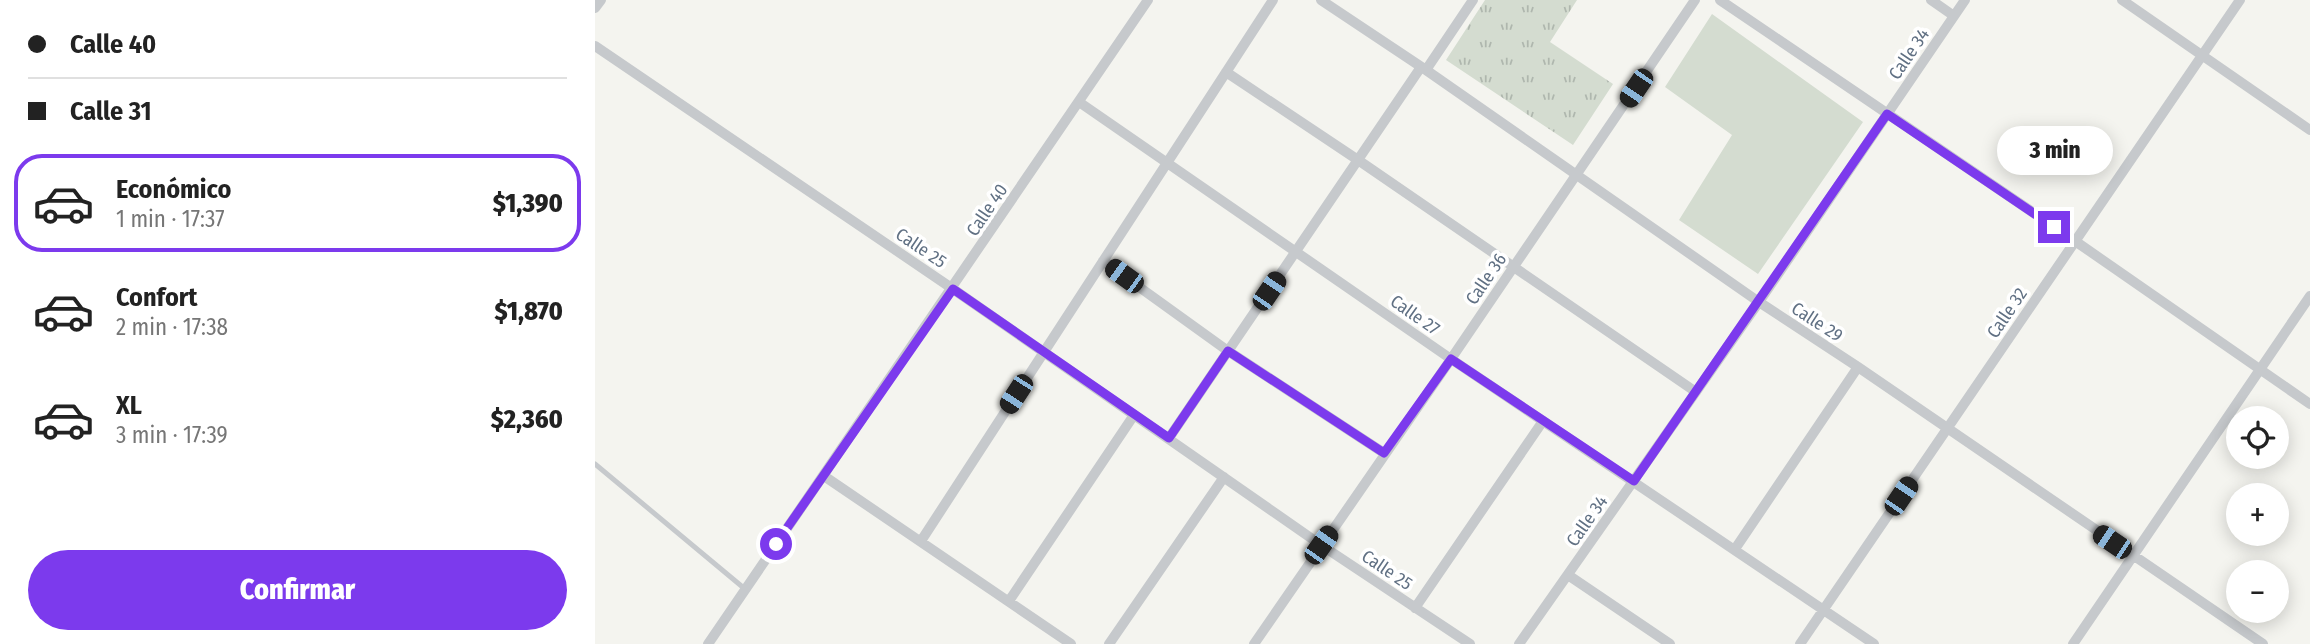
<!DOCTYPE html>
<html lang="es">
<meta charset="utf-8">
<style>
:root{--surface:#fff;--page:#f2f2f2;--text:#222;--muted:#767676;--line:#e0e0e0;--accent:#7c3aed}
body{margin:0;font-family:"Fira Sans Condensed",sans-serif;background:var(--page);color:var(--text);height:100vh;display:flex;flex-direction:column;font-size:26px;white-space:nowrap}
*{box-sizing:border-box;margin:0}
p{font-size:23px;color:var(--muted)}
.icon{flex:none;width:38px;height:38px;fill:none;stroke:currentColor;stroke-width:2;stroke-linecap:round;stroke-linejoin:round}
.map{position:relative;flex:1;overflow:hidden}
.side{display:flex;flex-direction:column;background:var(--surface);width:595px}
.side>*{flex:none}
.hud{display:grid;align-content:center;height:154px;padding:0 28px;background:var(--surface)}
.tools{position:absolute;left:1631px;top:406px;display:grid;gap:14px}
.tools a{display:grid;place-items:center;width:63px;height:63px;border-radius:50%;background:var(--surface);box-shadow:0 4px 18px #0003;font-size:35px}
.end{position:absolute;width:32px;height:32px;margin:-16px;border:9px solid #7c3aed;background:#fff;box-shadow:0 0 0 4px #fff}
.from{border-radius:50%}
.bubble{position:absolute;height:49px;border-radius:24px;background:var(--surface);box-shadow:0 4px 18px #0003;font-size:23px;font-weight:800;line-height:49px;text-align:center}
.car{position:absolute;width:21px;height:42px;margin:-21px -10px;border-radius:9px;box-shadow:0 0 5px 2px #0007;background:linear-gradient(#222 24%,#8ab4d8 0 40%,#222 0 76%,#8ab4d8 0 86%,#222 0)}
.hud b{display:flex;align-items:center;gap:24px;height:66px;font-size:26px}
.hud b+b{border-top:2px solid var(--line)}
.hud i{width:18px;height:18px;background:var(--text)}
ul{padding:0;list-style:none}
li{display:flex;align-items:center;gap:21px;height:98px;margin:0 14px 10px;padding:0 14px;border:4px solid transparent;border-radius:28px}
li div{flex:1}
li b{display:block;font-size:26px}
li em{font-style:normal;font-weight:800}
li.current{border-color:var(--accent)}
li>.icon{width:63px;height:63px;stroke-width:1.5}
.cta{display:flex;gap:14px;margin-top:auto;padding:14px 28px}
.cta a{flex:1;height:80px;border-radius:42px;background:var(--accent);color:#fff;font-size:28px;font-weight:800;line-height:80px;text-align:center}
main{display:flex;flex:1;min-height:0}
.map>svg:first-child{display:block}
</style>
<main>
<section class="side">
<div class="hud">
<b><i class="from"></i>Calle 40</b>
<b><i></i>Calle 31</b>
</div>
<ul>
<li class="current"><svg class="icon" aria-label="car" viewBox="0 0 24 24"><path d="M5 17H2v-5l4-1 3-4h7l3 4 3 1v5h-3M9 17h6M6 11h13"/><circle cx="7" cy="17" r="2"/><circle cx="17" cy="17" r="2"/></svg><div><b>Económico</b><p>1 min · 17:37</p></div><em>$1,390</em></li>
<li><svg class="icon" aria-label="car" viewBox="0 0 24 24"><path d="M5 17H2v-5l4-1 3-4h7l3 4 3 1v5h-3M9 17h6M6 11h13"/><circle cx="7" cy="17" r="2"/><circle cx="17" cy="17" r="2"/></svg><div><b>Confort</b><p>2 min · 17:38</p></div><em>$1,870</em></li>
<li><svg class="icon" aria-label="car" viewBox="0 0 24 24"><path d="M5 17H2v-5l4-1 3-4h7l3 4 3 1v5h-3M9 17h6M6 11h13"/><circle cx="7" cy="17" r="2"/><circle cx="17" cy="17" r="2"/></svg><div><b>XL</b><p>3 min · 17:39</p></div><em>$2,360</em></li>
</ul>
<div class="cta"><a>Confirmar</a></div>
</section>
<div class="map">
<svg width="1715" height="644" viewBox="0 0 1715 644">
<defs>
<pattern id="park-tufts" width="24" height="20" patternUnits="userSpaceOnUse" patternTransform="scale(1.75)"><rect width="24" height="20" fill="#d4dcd0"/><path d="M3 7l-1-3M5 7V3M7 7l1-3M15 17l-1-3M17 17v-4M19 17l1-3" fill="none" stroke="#afb7ae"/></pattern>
</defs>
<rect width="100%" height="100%" fill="#f4f4ef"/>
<path fill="#d4dcd0" d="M 1117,14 L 1268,122 L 1163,274 L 1084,220 L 1137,135 L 1070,87 Z"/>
<path fill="url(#park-tufts)" d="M 890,0 L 982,0 L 955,42 L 1018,84 L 978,145 L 851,60 Z"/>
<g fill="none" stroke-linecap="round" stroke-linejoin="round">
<path stroke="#c6c9cc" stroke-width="5" d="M 0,464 L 150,589"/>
<path stroke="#c6c9cc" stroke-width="10" d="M 726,0 L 831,70 L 1164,302 L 1263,367 L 1668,644
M 1125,0 L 1480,241 L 1715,404
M 1336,0 L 1359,16
M 1527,0 L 1715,130
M 0,8 L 6,0
M 0,46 L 358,289 L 726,545 L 875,644
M 831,70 L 878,0
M 631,72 L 763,160 L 1101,392
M 484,102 L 856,359 L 1279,644
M 508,261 L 633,351 L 789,453
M 574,438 L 826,67
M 229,476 L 476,644
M 326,541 L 678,0
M 1140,549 L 1263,367
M 973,575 L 1075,644
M 414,601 L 539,415
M 820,608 L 948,421
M 113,644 L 553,0
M 514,644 L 629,477
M 659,644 L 856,359 L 1100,0
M 924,644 L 1164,302 L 1370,0
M 1205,644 L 1645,0
M 1478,644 L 1715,296"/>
</g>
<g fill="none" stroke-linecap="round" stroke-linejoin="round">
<path stroke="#7c3aed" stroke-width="9" d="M 181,544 L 358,289 L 574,438 L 633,351 L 789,453 L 856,359 L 1039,481 L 1292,114 L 1459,227"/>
</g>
<g text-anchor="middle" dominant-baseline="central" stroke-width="7" stroke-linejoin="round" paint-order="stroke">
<g font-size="18" fill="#607083" stroke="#fff">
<text transform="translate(1314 54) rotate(-56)">Calle 34</text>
<text transform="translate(392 210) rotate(-56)">Calle 40</text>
<text transform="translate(326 248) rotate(34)">Calle 25</text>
<text transform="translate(891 279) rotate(-56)">Calle 36</text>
<text transform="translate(1412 313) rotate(-56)">Calle 32</text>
<text transform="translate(820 315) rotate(35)">Calle 27</text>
<text transform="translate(1222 322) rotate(33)">Calle 29</text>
<text transform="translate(992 521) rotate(-55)">Calle 34</text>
<text transform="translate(792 570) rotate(34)">Calle 25</text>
</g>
</g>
</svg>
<div class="tools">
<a><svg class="icon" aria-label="locate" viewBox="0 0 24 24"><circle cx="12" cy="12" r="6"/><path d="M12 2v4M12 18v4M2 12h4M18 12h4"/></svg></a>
<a>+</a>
<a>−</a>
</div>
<i class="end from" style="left:181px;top:544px"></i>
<i class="end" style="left:1459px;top:227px"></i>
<div class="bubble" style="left:1402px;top:126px;width:116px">3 min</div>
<i class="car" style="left:1041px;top:88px;rotate:214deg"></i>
<i class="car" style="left:529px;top:276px;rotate:306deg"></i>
<i class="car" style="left:674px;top:291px;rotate:34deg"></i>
<i class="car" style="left:421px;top:394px;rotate:213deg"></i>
<i class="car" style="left:1306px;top:496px;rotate:34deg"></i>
<i class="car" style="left:1517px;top:542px;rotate:304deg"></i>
<i class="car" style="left:726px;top:545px;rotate:35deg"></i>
</div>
</main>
